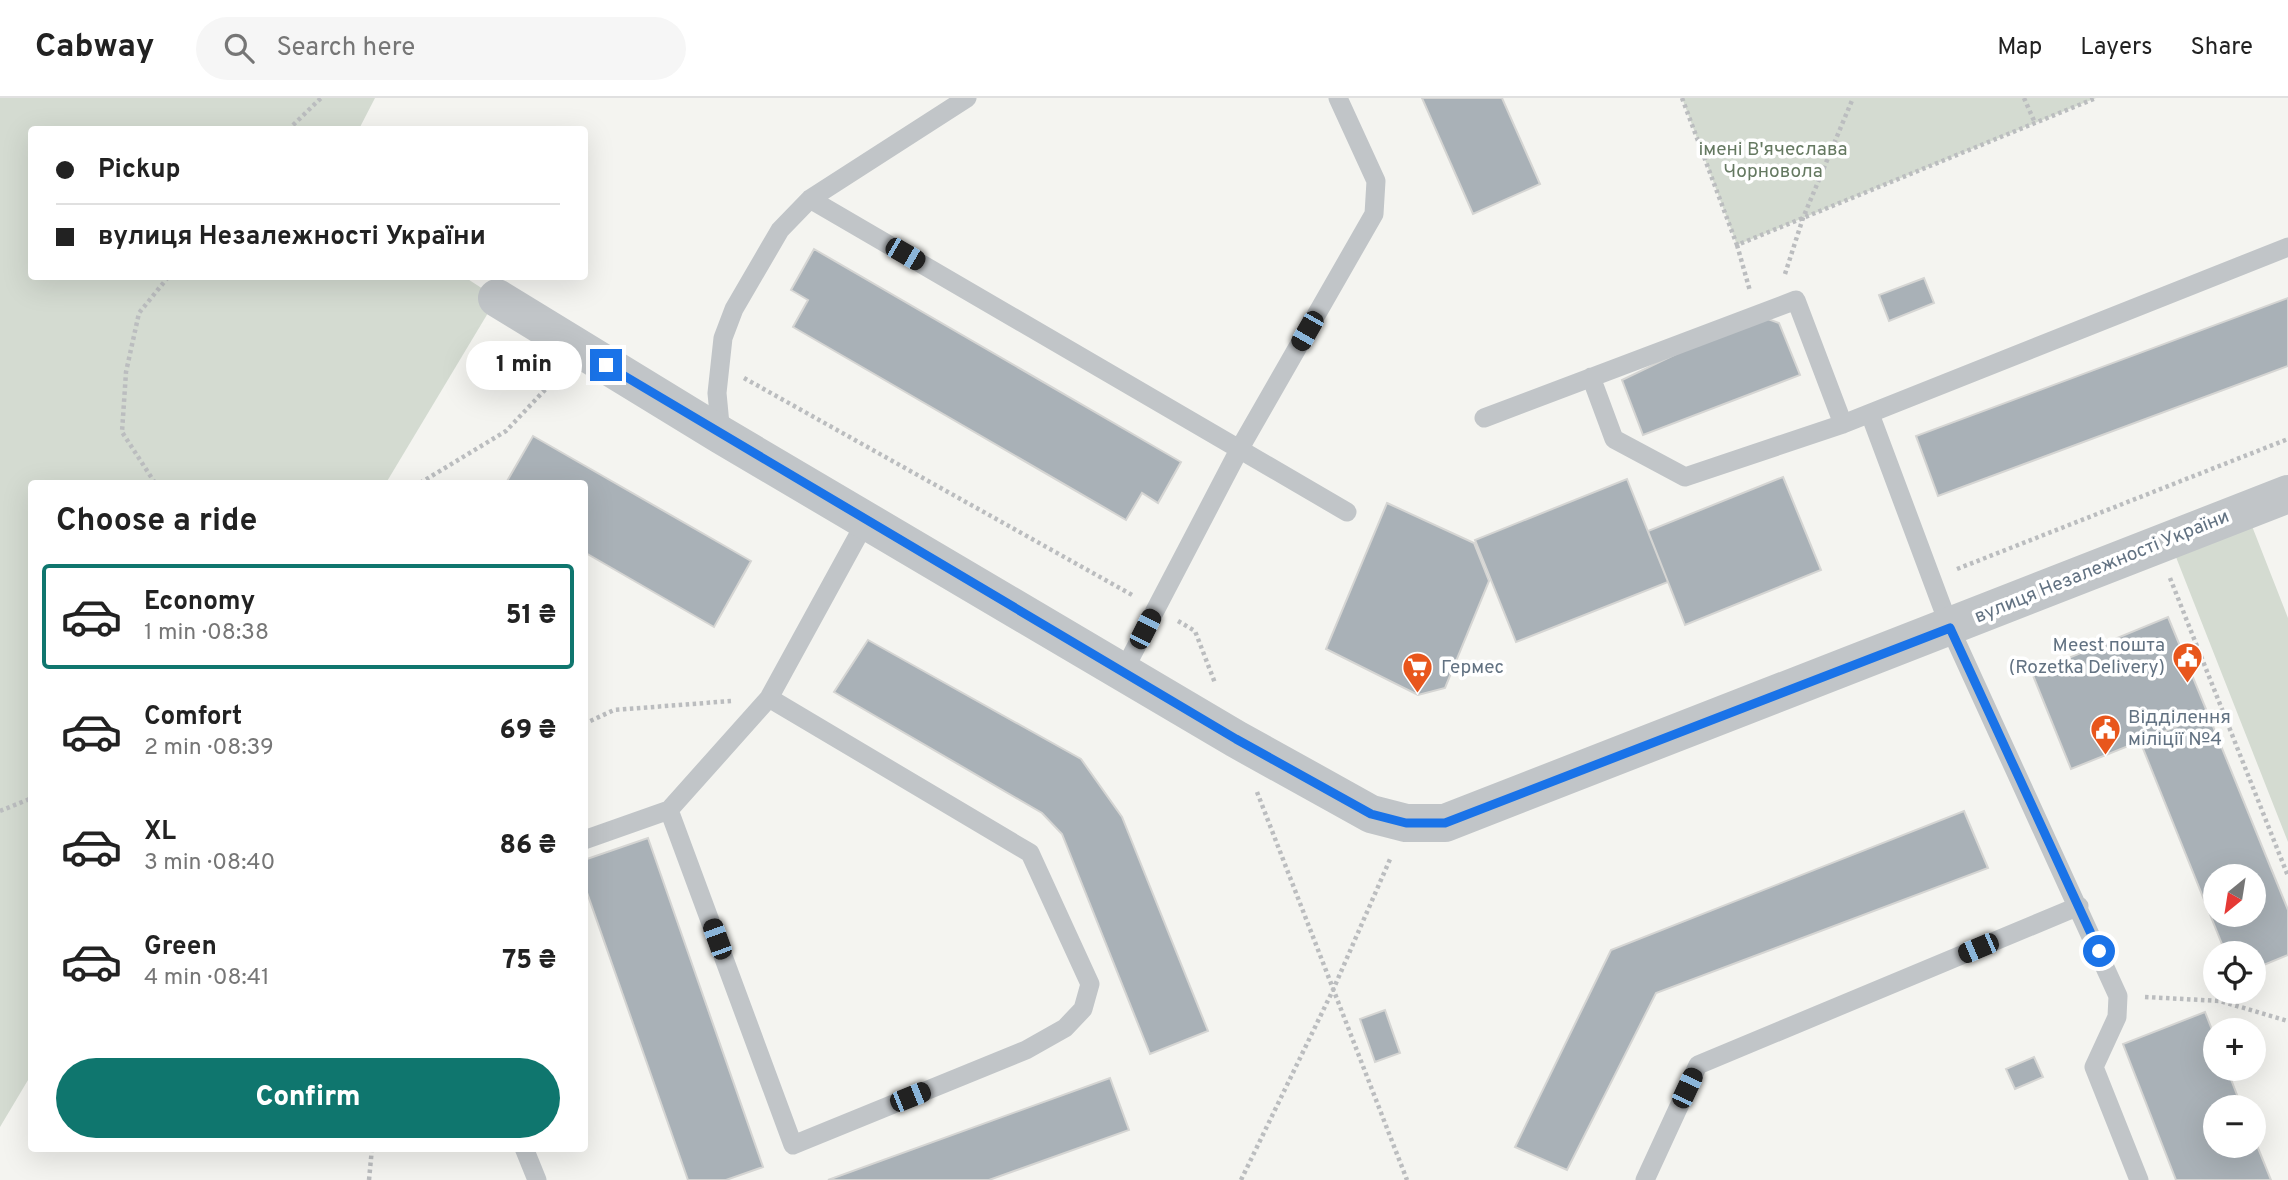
<!DOCTYPE html>
<meta charset="utf-8">
<style>
:root{--surface:#fff;--page:#f6f6f6;--text:#222;--muted:#767676;--line:#e0e0e0;--accent:#0f766e}
body{margin:0;font-family:Overpass,sans-serif;background:var(--page);color:var(--text);height:100vh;display:flex;flex-direction:column;font-size:26px;white-space:nowrap}
*{box-sizing:border-box;margin:0}
p{font-size:23px;color:var(--muted)}
.icon{flex:none;width:38px;height:38px;fill:none;stroke:currentColor;stroke-width:2;stroke-linecap:round;stroke-linejoin:round}
.map{position:relative;flex:1;overflow:hidden}
.details{position:absolute;left:28px;top:382px;width:560px;height:672px;display:flex;flex-direction:column;background:var(--surface);border-radius:7px;box-shadow:0 7px 28px #0002}
.details>*{flex:none}
.hud{position:absolute;left:28px;top:28px;width:560px;height:154px;border-radius:7px;box-shadow:0 7px 28px #0002;display:grid;align-content:center;height:154px;padding:0 28px;background:var(--surface)}
.needle{width:46px;rotate:210deg}
.tools{position:absolute;left:2203px;top:766px;display:grid;gap:14px}
.tools a{display:grid;place-items:center;width:63px;height:63px;border-radius:50%;background:var(--surface);box-shadow:0 7px 28px #0002;font-size:35px}
.end{position:absolute;width:32px;height:32px;margin:-16px;border:9px solid #1a73e8;background:#fff;box-shadow:0 0 0 4px #fff}
.from{border-radius:50%}
.bubble{position:absolute;height:49px;border-radius:24px;background:var(--surface);box-shadow:0 7px 28px #0002;font-size:23px;font-weight:800;line-height:49px;text-align:center}
.car{position:absolute;width:21px;height:42px;margin:-21px -10px;border-radius:9px;box-shadow:0 0 5px 2px #0007;background:linear-gradient(#222 24%,#8ab4d8 0 40%,#222 0 76%,#8ab4d8 0 86%,#222 0)}
.hud b{display:flex;align-items:center;gap:24px;height:66px;font-size:26px}
.hud b+b{border-top:2px solid var(--line)}
.hud i{width:18px;height:18px;background:var(--text)}
ul{padding:0;list-style:none}
li{display:flex;align-items:center;gap:21px;height:105px;margin:0 14px 10px;padding:0 14px;border:4px solid transparent;border-radius:7px}
li div{flex:1}
li b{display:block;font-size:26px}
li em{font-style:normal;font-weight:800}
li.selected{border-color:var(--accent)}
li>.icon{width:63px;height:63px;stroke-width:1.5}
h2{padding:0 28px;font-size:32px;line-height:84px}
.button{display:flex;gap:14px;margin-top:auto;padding:14px 28px}
.button a{flex:1;height:80px;border-radius:42px;background:var(--accent);color:#fff;font-size:28px;font-weight:800;line-height:80px;text-align:center}
header{display:flex;align-items:center;gap:42px;box-sizing:border-box;height:98px;padding:0 35px;background:var(--surface);border-bottom:2px solid var(--line)}
header strong{font-size:33px}
nav{display:flex;gap:38px;margin-inline-start:auto;font-size:24px}
.search{width:490px;height:63px;background:var(--page);display:flex;align-items:center;gap:18px;box-sizing:border-box;padding:0 24px;border-radius:38px;color:var(--muted);font-size:26px}
.map>svg:first-child{display:block}
</style>
<header>
<strong>Cabway</strong>
<div class="search"><svg class="icon" aria-label="search" viewBox="0 0 24 24"><circle cx="10" cy="10" r="6"/><path d="M15 15l6 6"/></svg>Search here</div>
<nav><a>Map</a><a>Layers</a><a>Share</a></nav>
</header>
<div class="map">
<svg width="2288" height="1082" viewBox="0 0 2288 1082">
<rect width="100%" height="100%" fill="#f4f4f0"/>
<path fill="#d4dbd1" d="M 0,0 L 375,0 L 359,31 L 32,32 L 32,178 L 463,178 L 497,200 L 386,385 L 32,385 L 31,977 L 0,1029 Z
M 1682,0 L 2096,0 L 1737,147 Z
M 2250,423 L 2288,520 L 2288,744 L 2174,454 Z"/>
<path fill="#a9b1b7" stroke="#d5d5d3" stroke-width="2" fill-rule="evenodd" d="M 1422,0 L 1502,0 L 1540,86 L 1473,116 Z
M 814,151 L 1181,364 L 1158,405 L 1142,395 L 1126,422 L 793,229 L 808,202 L 791,192 Z
M 1924,180 L 1934,205 L 1889,223 L 1879,197 Z
M 2288,200 L 2288,268 L 1938,398 L 1916,338 Z
M 1757,217 L 1779,225 L 1800,277 L 1643,337 L 1622,282 Z
M 533,338 L 751,463 L 714,529 L 584,454 L 584,385 L 506,385 Z
M 1783,379 L 1821,472 L 1685,527 L 1648,433 Z
M 1627,381 L 1668,484 L 1516,544 L 1475,442 Z
M 1387,405 L 1474,445 L 1489,483 L 1445,590 L 1418,597 L 1326,551 Z
M 2168,519 L 2208,616 L 2071,671 L 2032,575 Z
M 868,542 L 1081,661 L 1122,719 L 1208,933 L 1150,956 L 1062,736 L 1042,715 L 834,594 Z
M 2208,616 L 2288,812 L 2288,857 L 2254,871 L 2254,856 L 2226,856 L 2140,643 ZM 2216,779 L 2254,779 L 2254,817 L 2216,817 Z
M 1964,713 L 1988,770 L 1656,895 L 1567,1072 L 1515,1049 L 1611,852 Z
M 648,740 L 763,1069 L 726,1082 L 688,1082 L 584,786 L 584,762 Z
M 1385,912 L 1400,955 L 1375,964 L 1360,921 Z
M 2205,914 L 2216,942 L 2216,971 L 2227,971 L 2242,1010 L 2216,1010 L 2216,1048 L 2254,1048 L 2254,1040 L 2271,1082 L 2176,1082 L 2123,946 Z
M 2034,959 L 2043,979 L 2015,991 L 2006,971 Z
M 1110,980 L 1129,1032 L 989,1082 L 828,1082 Z"/>
<g fill="none" stroke-linecap="round" stroke-linejoin="round">
<path stroke="#bbbdbf" stroke-width="4.5" stroke-dasharray="3.5 3.5" stroke-linecap="butt" d="M 1682,0 L 1737,147 L 2096,0
M 2024,0 L 2035,25
M 288,32 L 321,0
M 1737,147 L 1750,193
M 1785,176 L 1803,120 L 1853,0
M 744,280 L 1134,498
M 155,385 L 122,334 L 126,274 L 139,215 L 169,178
M 420,385 L 506,333 L 558,278
M 1957,471 L 2288,341
M 2170,480 L 2288,778
M 1178,523 L 1195,533 L 1215,585
M 584,626 L 614,612 L 731,603
M 1257,694 L 1407,1082
M 0,713 L 32,700
M 2145,899 L 2220,903 L 2288,923
M 369,1082 L 372,1050
M 1241,1082 L 1333,892 L 1391,759"/>
<path stroke="#c1c5c8" stroke-width="19" d="M 810,101 L 1347,414
M 1591,279 L 1614,341 L 1685,379 L 1843,326
M 1870,316 L 1950,530 L 2118,898 L 2117,919 L 2094,969 L 2139,1082
M 1484,320 L 1796,202 L 1843,326 L 2288,149
M 721,337 L 717,295 L 723,240 L 734,211 L 780,132 L 810,101 L 967,0
M 1124,572 L 1240,350 L 1374,116 L 1376,83 L 1338,0
M 669,712 L 769,600
M 584,742 L 669,712 L 793,1047 L 1026,952 L 1065,930 L 1083,911 L 1090,886 L 1030,755 L 769,600 L 866,423
M 524,1050 L 537,1082
M 1645,1082 L 1698,967 L 2079,808"/>
<path stroke="#c1c5c8" stroke-width="38" d="M 497,200 L 721,337 L 1236,641 L 1371,716 L 1406,725 L 1445,725 L 2288,396"/>
</g>
<g fill="none" stroke-linecap="round" stroke-linejoin="round">
<path stroke="#1a73e8" stroke-width="9" d="M 606,267 L 1236,641 L 1371,716 L 1406,725 L 1445,725 L 1950,530 L 2099,853"/>
</g>
<defs>
<symbol id="civic-pin" viewBox="-11 -11 22 30"><path d="M0 17L-7.5 6A9.5 9.5 0 1 1 7.5 6Z" fill="#e8561c" stroke="#fff"/><path d="M-.6-6.5H3V-4.5H.6V-3L4-1V1h2V6H-6V1h2V-1L-.6-3ZM-1.2 2.5V6h2.4V2.5Z" fill="#fff"/></symbol>
<symbol id="supermarket-pin" viewBox="-11 -11 22 30"><path d="M0 17L-7.5 6A9.5 9.5 0 1 1 7.5 6Z" fill="#e8561c" stroke="#fff"/><path d="M-6-5.5h2.5l.6 2H6L4.5 2H-2.5L-4.4-4H-6ZM-1.5 3.2a1.3 1.3 0 1 0 .1 0ZM3 3.2a1.3 1.3 0 1 0 .1 0Z" fill="#fff"/></symbol>
</defs>
<g fill-rule="evenodd">
<use href="#civic-pin" x="2170" y="542" width="35" height="47"/>
<use href="#supermarket-pin" x="1400" y="552" width="35" height="47"/>
<use href="#civic-pin" x="2088" y="614" width="35" height="47"/>
</g>
<g text-anchor="middle" dominant-baseline="central" stroke-width="7" stroke-linejoin="round" paint-order="stroke">
<g font-size="19" fill="#657961" stroke="#fff">
<text x="1773" y="52">імені В'ячеслава<tspan x="1773" dy="22">Чорновола</tspan></text>
</g>
<g font-size="19" fill="#627282" stroke="#fff">
<text transform="translate(2102 469) rotate(-22)">вулиця Незалежності України</text>
</g>
<g font-size="19" fill="#627282" stroke="#fff" text-anchor="start">
<text x="2165" y="548" text-anchor="end">Meest пошта<tspan x="2165" dy="22">(Rozetka Delivery)</tspan></text>
<text x="1441" y="570">Гермес</text>
<text x="2128" y="620">Відділення<tspan x="2128" dy="22">міліції №4</tspan></text>
</g>
</g>
</svg>
<div class="tools">
<a><svg class="needle" viewBox="-14 -14 28 28"><path d="M0-13l5 13h-10z" fill="#e53935"/><path d="M0 13l5-13h-10z" fill="#767676"/></svg></a>
<a><svg class="icon" aria-label="locate" viewBox="0 0 24 24"><circle cx="12" cy="12" r="6"/><path d="M12 2v4M12 18v4M2 12h4M18 12h4"/></svg></a>
<a>+</a>
<a>−</a>
</div>
<i class="end from" style="left:2099px;top:853px"></i>
<i class="end" style="left:606px;top:267px"></i>
<div class="bubble" style="left:466px;top:243px;width:116px">1 min</div>
<i class="car" style="left:905px;top:156px;rotate:120deg"></i>
<i class="car" style="left:1307px;top:233px;rotate:210deg"></i>
<i class="car" style="left:1145px;top:531px;rotate:27deg"></i>
<i class="car" style="left:717px;top:841px;rotate:340deg"></i>
<i class="car" style="left:1978px;top:850px;rotate:247deg"></i>
<i class="car" style="left:1687px;top:990px;rotate:25deg"></i>
<i class="car" style="left:910px;top:999px;rotate:68deg"></i>
<div class="hud">
<b><i class="from"></i>Pickup</b>
<b><i></i>вулиця Незалежності України</b>
</div>
<section class="details">
<h2>Choose a ride</h2>
<ul>
<li class="selected"><svg class="icon" aria-label="car" viewBox="0 0 24 24"><path d="M5 17H2v-5l4-1 3-4h7l3 4 3 1v5h-3M9 17h6M6 11h13"/><circle cx="7" cy="17" r="2"/><circle cx="17" cy="17" r="2"/></svg><div><b>Economy</b><p>1 min · 08:38</p></div><em>51 ₴</em></li>
<li><svg class="icon" aria-label="car" viewBox="0 0 24 24"><path d="M5 17H2v-5l4-1 3-4h7l3 4 3 1v5h-3M9 17h6M6 11h13"/><circle cx="7" cy="17" r="2"/><circle cx="17" cy="17" r="2"/></svg><div><b>Comfort</b><p>2 min · 08:39</p></div><em>69 ₴</em></li>
<li><svg class="icon" aria-label="car" viewBox="0 0 24 24"><path d="M5 17H2v-5l4-1 3-4h7l3 4 3 1v5h-3M9 17h6M6 11h13"/><circle cx="7" cy="17" r="2"/><circle cx="17" cy="17" r="2"/></svg><div><b>XL</b><p>3 min · 08:40</p></div><em>86 ₴</em></li>
<li><svg class="icon" aria-label="car" viewBox="0 0 24 24"><path d="M5 17H2v-5l4-1 3-4h7l3 4 3 1v5h-3M9 17h6M6 11h13"/><circle cx="7" cy="17" r="2"/><circle cx="17" cy="17" r="2"/></svg><div><b>Green</b><p>4 min · 08:41</p></div><em>75 ₴</em></li>
</ul>
<div class="button"><a>Confirm</a></div>
</section>
</div>
